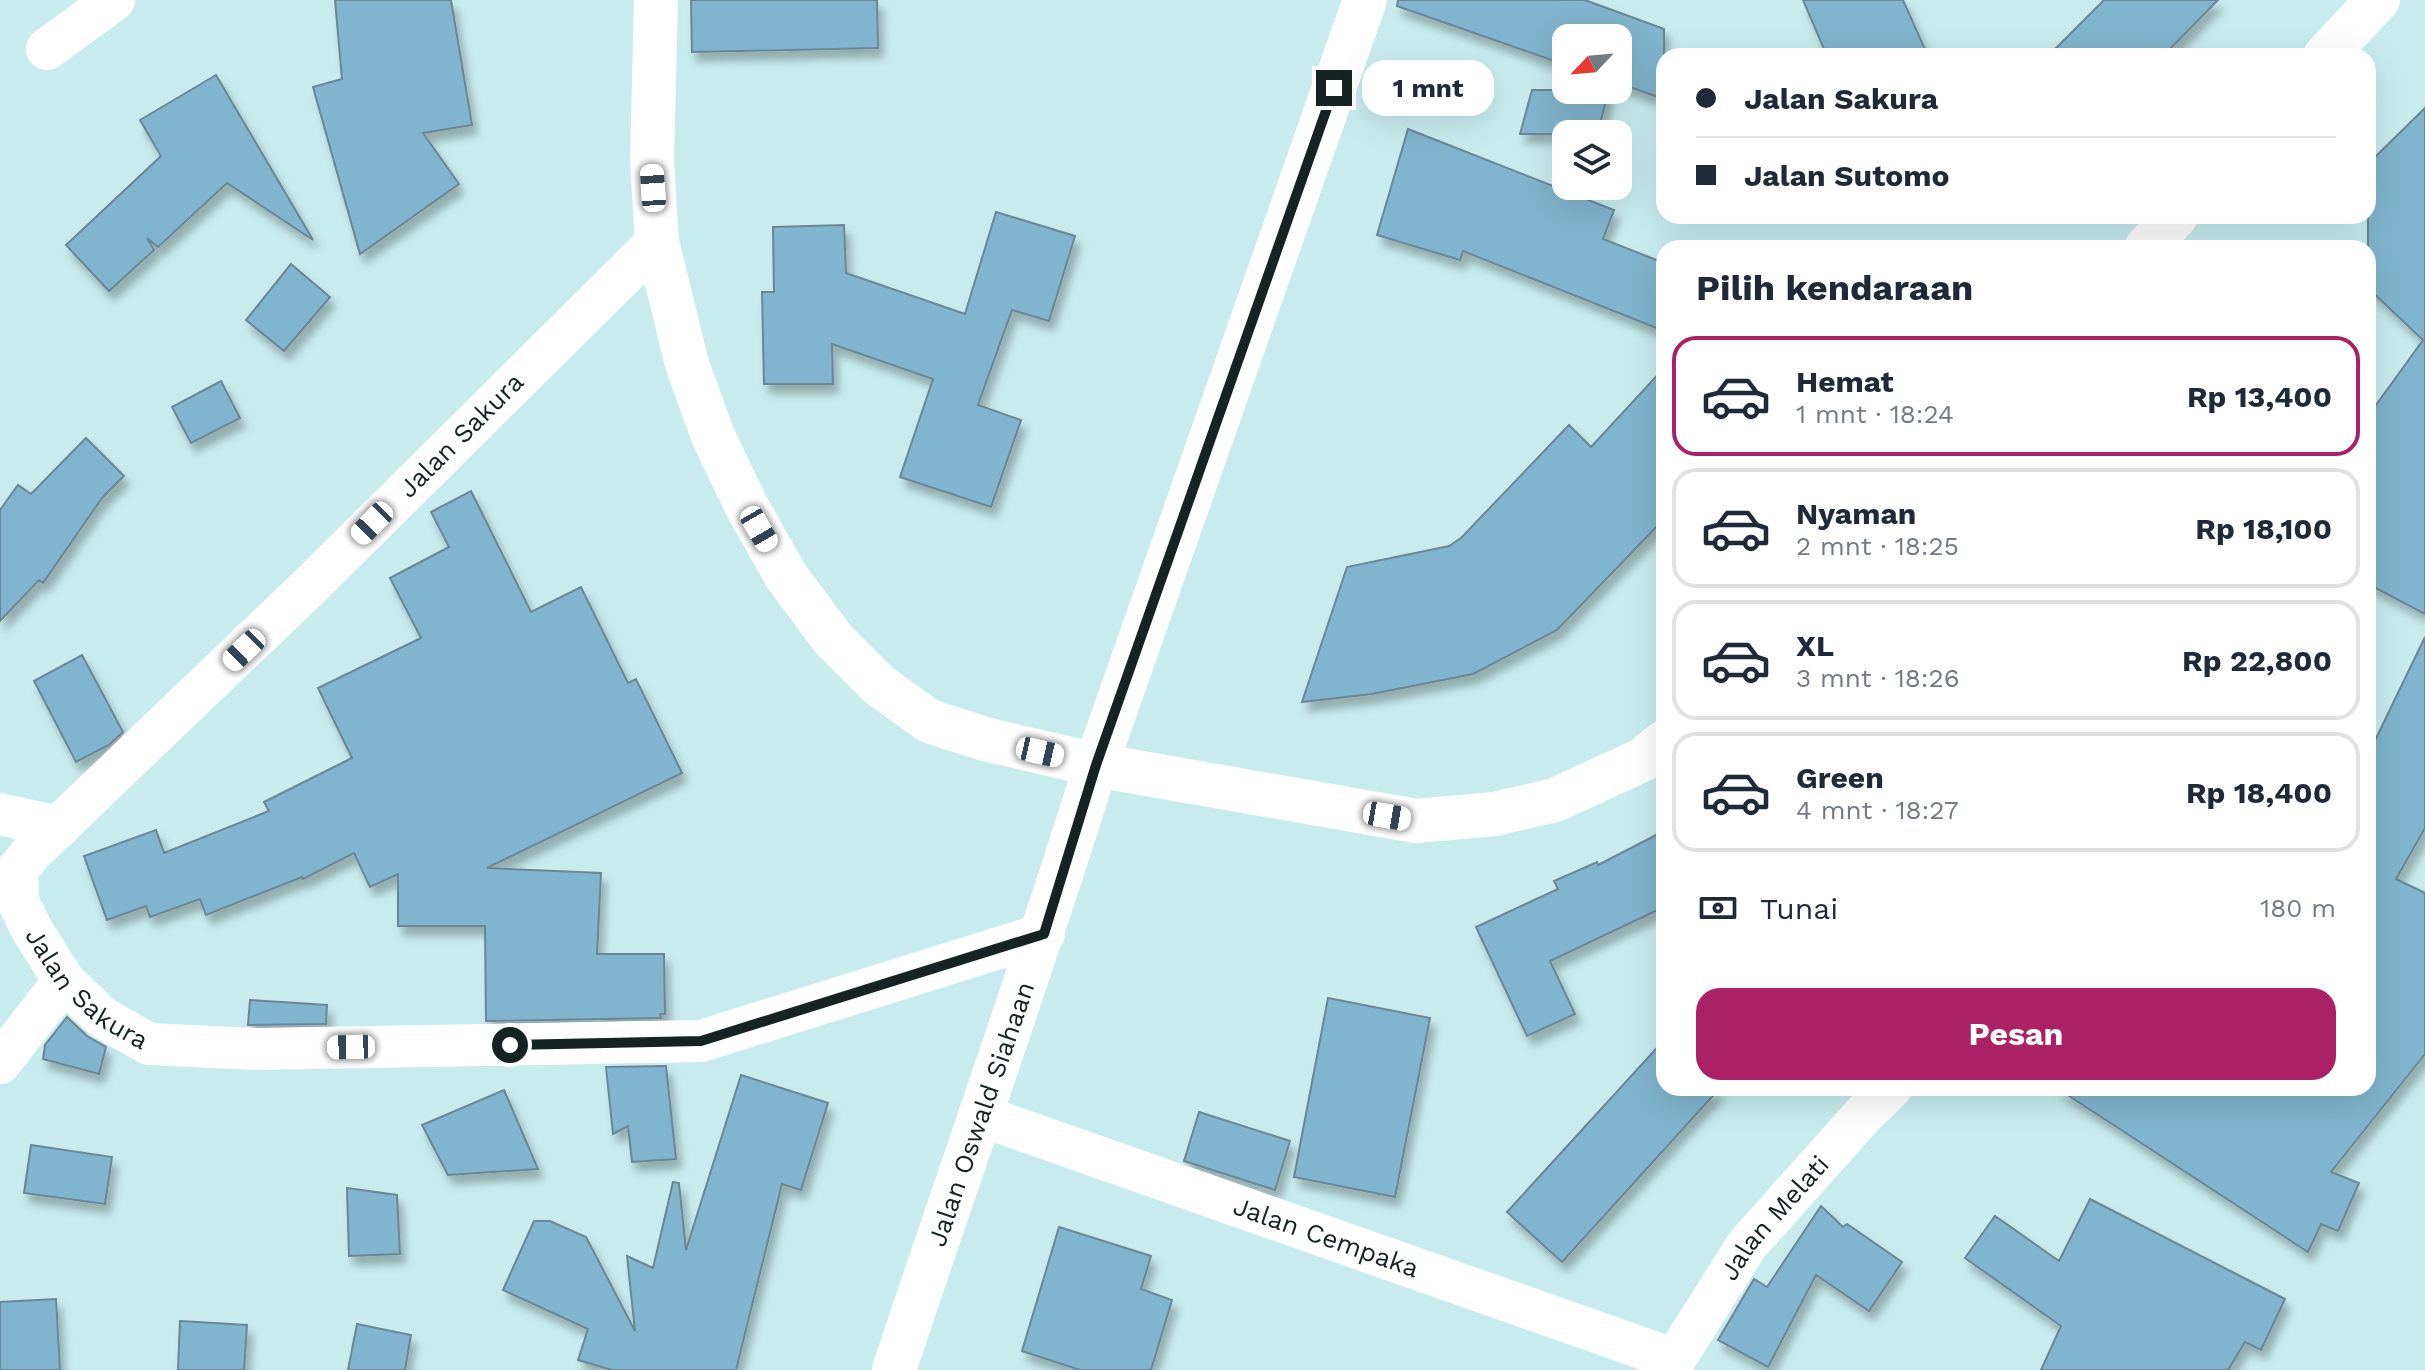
<!DOCTYPE html>
<html lang="id">
<meta charset="utf-8">
<style>
:root{--surface:#fff;--page:#f6f6f7;--text:#1f2937;--muted:#747a83;--line:#e0e1e3;--accent:#aa2166}
body{margin:0;font-family:"Work Sans",sans-serif;background:var(--page);color:var(--text);height:100vh;display:flex;flex-direction:column;font-size:30px;white-space:nowrap}
*{box-sizing:border-box;margin:0}
p{font-size:26px;color:var(--muted)}
.icon{flex:none;width:44px;height:44px;fill:none;stroke:currentColor;stroke-width:2;stroke-linecap:round;stroke-linejoin:round}
.map{position:relative;flex:1;overflow:hidden}
.sheet{position:absolute;left:1656px;top:240px;width:720px;height:856px;display:flex;flex-direction:column;background:var(--surface);border-radius:24px;box-shadow:0 8px 32px #0002}
.sheet>*{flex:none}
.guide{position:absolute;left:1656px;top:48px;width:720px;height:176px;border-radius:24px;box-shadow:0 8px 32px #0002;display:grid;align-content:center;height:176px;padding:0 40px;background:var(--surface)}
.needle{width:52px;rotate:244deg}
.tools{position:absolute;left:1552px;top:24px;display:grid;gap:16px}
.tools a{display:grid;place-items:center;width:80px;height:80px;border-radius:16px;background:var(--surface);box-shadow:0 8px 32px #0002;font-size:40px}
.end{position:absolute;width:36px;height:36px;margin:-18px;border:10px solid #152323;background:#fff;box-shadow:0 0 0 4px #fff}
.from{border-radius:50%}
.bubble{position:absolute;height:56px;border-radius:24px;background:var(--surface);box-shadow:0 8px 32px #0002;font-size:26px;font-weight:700;line-height:56px;text-align:center}
.car{position:absolute;width:24px;height:48px;margin:-24px -12px;border-radius:10px;box-shadow:0 0 6px 2px #0007;background:linear-gradient(#fff 24%,#345 0 40%,#fff 0 76%,#345 0 86%,#fff 0)}
.guide b{display:flex;align-items:center;gap:28px;height:76px;font-size:30px}
.guide b+b{border-top:2px solid var(--line)}
.guide i{width:20px;height:20px;background:var(--text)}
ul{padding:0;list-style:none}
li{display:flex;align-items:center;gap:24px;height:120px;margin:0 16px 12px;padding:0 24px;border:4px solid var(--line);border-radius:24px}
li div{flex:1}
li b{display:block;font-size:30px}
li em{font-style:normal;font-weight:700}
li.active{border-color:var(--accent)}
li>.icon{width:72px;height:72px;stroke-width:1.5}
h2{padding:0 40px;font-size:36px;line-height:96px}
.pay{display:flex;align-items:center;gap:20px;height:88px;padding:0 40px;font-size:30px}
.pay p{margin-inline-start:auto}
.primary-button{display:flex;gap:16px;margin-top:auto;padding:16px 40px}
.primary-button a{flex:1;height:92px;border-radius:24px;background:var(--accent);color:#fff;font-size:32px;font-weight:700;line-height:92px;text-align:center}
.map>svg:first-child{display:block}
</style>
<div class="map">
<svg width="2425" height="1370" viewBox="0 0 2425 1370">
<defs>
<filter id="shadow"><feDropShadow dx="5" dy="9" stdDeviation="4" flood-color="#0004"/></filter>
</defs>
<rect width="100%" height="100%" fill="#c8ecee"/>
<path fill="#81b4ce" stroke="#6c8695" stroke-width="2" filter="url(#shadow)" d="M 335,0 L 451,0 L 472,125 L 423,133 L 459,184 L 360,254 L 313,87 L 342,79 Z
M 691,0 L 877,0 L 878,48 L 692,52 Z
M 1398,0 L 1585,0 L 1664,29 L 1664,99 L 1618,83 L 1618,38 L 1566,38 L 1566,65 L 1397,6 Z
M 1803,0 L 1903,0 L 1928,56 L 1827,56 Z
M 2104,0 L 2218,0 L 2163,56 L 2048,56 Z
M 216,75 L 313,240 L 227,183 L 158,247 L 147,238 L 154,250 L 109,291 L 66,245 L 161,156 L 140,120 Z
M 1532,90 L 1609,90 L 1597,134 L 1520,134 Z
M 2425,108 L 2425,614 L 2368,584 L 2368,416 L 2423,340 L 2368,288 L 2368,164 Z
M 1408,129 L 1614,210 L 1603,239 L 1664,263 L 1664,331 L 1463,251 L 1460,260 L 1377,235 Z
M 996,212 L 1075,236 L 1049,321 L 1012,310 L 978,405 L 1021,420 L 991,507 L 900,477 L 933,379 L 832,344 L 833,384 L 764,384 L 762,292 L 774,292 L 773,227 L 844,225 L 846,273 L 965,314 Z
M 291,264 L 330,297 L 284,351 L 246,320 Z
M 1664,368 L 1664,519 L 1557,630 L 1473,674 L 1372,694 L 1302,702 L 1347,567 L 1449,546 L 1461,538 L 1569,425 L 1591,447 Z
M 221,381 L 240,418 L 191,443 L 172,407 Z
M 86,438 L 124,476 L 102,498 L 43,583 L 39,580 L 0,621 L 0,510 L 18,485 L 31,494 Z
M 471,491 L 531,612 L 581,587 L 628,683 L 636,679 L 682,773 L 487,868 L 601,873 L 597,954 L 664,954 L 665,1014 L 660,1014 L 661,1018 L 486,1021 L 485,926 L 398,926 L 398,874 L 370,887 L 354,853 L 303,879 L 302,877 L 206,915 L 200,899 L 150,917 L 146,906 L 107,920 L 84,856 L 156,830 L 164,853 L 269,811 L 264,802 L 352,758 L 318,688 L 421,638 L 390,578 L 449,547 L 431,512 Z
M 2425,637 L 2425,828 L 2396,879 L 2425,893 L 2425,1054 L 2331,1172 L 2359,1183 L 2338,1231 L 2321,1224 L 2308,1252 L 2057,1088 L 2368,1088 L 2368,755 Z
M 82,655 L 123,732 L 109,745 L 76,762 L 34,681 Z
M 1664,831 L 1664,907 L 1550,961 L 1575,1014 L 1527,1036 L 1476,927 L 1558,889 L 1554,881 L 1597,862 L 1598,865 Z
M 1328,998 L 1430,1018 L 1395,1197 L 1294,1177 Z
M 250,1000 L 327,1005 L 326,1024 L 248,1025 Z
M 67,1017 L 87,1036 L 106,1047 L 99,1074 L 43,1059 L 45,1045 Z
M 1664,1040 L 1664,1088 L 1720,1088 L 1562,1262 L 1507,1212 Z
M 666,1066 L 676,1159 L 632,1162 L 628,1126 L 613,1134 L 606,1067 Z
M 741,1075 L 828,1103 L 801,1190 L 782,1184 L 736,1370 L 612,1370 L 578,1360 L 588,1329 L 503,1290 L 534,1221 L 550,1221 L 586,1237 L 635,1331 L 627,1256 L 653,1268 L 673,1182 L 679,1183 L 686,1250 Z
M 504,1090 L 538,1169 L 448,1175 L 422,1125 Z
M 1199,1112 L 1290,1141 L 1275,1190 L 1184,1161 Z
M 31,1145 L 112,1157 L 105,1204 L 24,1193 Z
M 347,1188 L 397,1195 L 400,1254 L 349,1256 Z
M 2090,1199 L 2285,1299 L 2261,1350 L 2245,1342 L 2228,1370 L 2041,1370 L 2061,1326 L 1965,1258 L 1995,1216 L 2059,1261 Z
M 1821,1206 L 1843,1227 L 1847,1224 L 1902,1262 L 1869,1311 L 1816,1275 L 1768,1367 L 1718,1340 L 1754,1279 L 1767,1287 Z
M 1059,1227 L 1151,1256 L 1141,1289 L 1172,1300 L 1151,1370 L 1080,1370 L 1022,1351 Z
M 56,1299 L 60,1370 L 0,1370 L 0,1302 Z
M 180,1321 L 247,1325 L 244,1370 L 178,1370 Z
M 357,1324 L 411,1335 L 405,1370 L 348,1370 Z"/>
<g fill="none" stroke-linecap="round" stroke-linejoin="round">
<g stroke="#fff" stroke-width="42">
<path d="M 47,49 L 114,0"/>
<path id="s1" d="M 657,242 L 313,583 L 34,850 L 17,870 L 18,901 L 32,930 L 64,981 L 103,1018 L 149,1044 L 256,1049 L 701,1041 L 1044,934"/>
<path d="M 0,814 L 59,827"/>
<path d="M 0,1063 L 64,981"/>
<path id="s2" d="M 979,1115 L 1673,1359"/>
<path id="s3" d="M 1668,1370 L 1747,1245 L 1864,1114 L 1891,1088"/>
</g>
<path stroke="#fff" stroke-width="44" d="M 1365,0 L 1096,765 L 1416,821 L 1495,814 L 1555,800 L 1642,760 L 1664,742
M 2325,56 L 2378,0
M 2146,248 L 2176,216"/>
<path stroke="#fff" stroke-width="44" d="M 656,0 L 652,161 L 657,242 L 687,364 L 713,436 L 746,505 L 786,576 L 833,639 L 879,685 L 929,721 L 985,739 L 1096,765 C 1033,968 961,1168 894,1370"/>
</g>
<g fill="none" stroke-linecap="round" stroke-linejoin="round">
<path stroke="#152323" stroke-width="10" d="M 510,1045 L 701,1041 L 1044,934 L 1096,765 L 1334,88"/>
</g>
<g text-anchor="middle" dominant-baseline="central" stroke-width="7" stroke-linejoin="round" paint-order="stroke">
<g font-size="26" fill="#152323" stroke="#fff">
<text transform="translate(461 435) rotate(-45)">Jalan Sakura</text>
<text stroke="none"><textPath href="#s1" startOffset="1042">Jalan Sakura</textPath></text>
<text transform="translate(981 1114) rotate(-71)">Jalan Oswald Siahaan</text>
<text stroke="none"><textPath href="#s3" startOffset="186">Jalan Melati</textPath></text>
<text stroke="none"><textPath href="#s2" startOffset="368">Jalan Cempaka</textPath></text>
</g>
</g>
</svg>
<div class="tools">
<a><svg class="needle" viewBox="-14 -14 28 28"><path d="M0-13l5 13h-10z" fill="#e53935"/><path d="M0 13l5-13h-10z" fill="#747a83"/></svg></a>
<a><svg class="icon" aria-label="layers" viewBox="0 0 24 24"><path d="M12 4l9 5-9 5-9-5zM3 14l9 5 9-5"/></svg></a>
</div>
<i class="end from" style="left:510px;top:1045px"></i>
<i class="end" style="left:1334px;top:88px"></i>
<div class="bubble" style="left:1362px;top:60px;width:132px">1 mnt</div>
<i class="car" style="left:653px;top:188px;rotate:356deg"></i>
<i class="car" style="left:372px;top:523px;rotate:224deg"></i>
<i class="car" style="left:759px;top:529px;rotate:150deg"></i>
<i class="car" style="left:244px;top:650px;rotate:226deg"></i>
<i class="car" style="left:1040px;top:752px;rotate:103deg"></i>
<i class="car" style="left:1387px;top:816px;rotate:100deg"></i>
<i class="car" style="left:351px;top:1047px;rotate:269deg"></i>
<div class="guide">
<b><i class="from"></i>Jalan Sakura</b>
<b><i></i>Jalan Sutomo</b>
</div>
<section class="sheet">
<h2>Pilih kendaraan</h2>
<ul>
<li class="active"><svg class="icon" aria-label="car" viewBox="0 0 24 24"><path d="M5 17H2v-5l4-1 3-4h7l3 4 3 1v5h-3M9 17h6M6 11h13"/><circle cx="7" cy="17" r="2"/><circle cx="17" cy="17" r="2"/></svg><div><b>Hemat</b><p>1 mnt · 18:24</p></div><em>Rp 13,400</em></li>
<li><svg class="icon" aria-label="car" viewBox="0 0 24 24"><path d="M5 17H2v-5l4-1 3-4h7l3 4 3 1v5h-3M9 17h6M6 11h13"/><circle cx="7" cy="17" r="2"/><circle cx="17" cy="17" r="2"/></svg><div><b>Nyaman</b><p>2 mnt · 18:25</p></div><em>Rp 18,100</em></li>
<li><svg class="icon" aria-label="car" viewBox="0 0 24 24"><path d="M5 17H2v-5l4-1 3-4h7l3 4 3 1v5h-3M9 17h6M6 11h13"/><circle cx="7" cy="17" r="2"/><circle cx="17" cy="17" r="2"/></svg><div><b>XL</b><p>3 mnt · 18:26</p></div><em>Rp 22,800</em></li>
<li><svg class="icon" aria-label="car" viewBox="0 0 24 24"><path d="M5 17H2v-5l4-1 3-4h7l3 4 3 1v5h-3M9 17h6M6 11h13"/><circle cx="7" cy="17" r="2"/><circle cx="17" cy="17" r="2"/></svg><div><b>Green</b><p>4 mnt · 18:27</p></div><em>Rp 18,400</em></li>
</ul>
<div class="pay"><svg class="icon" aria-label="cash" viewBox="0 0 24 24"><path d="M3 7h18v10H3z"/><circle cx="12" cy="12" r="2"/></svg>Tunai<p>180 m</p></div>
<div class="primary-button"><a>Pesan</a></div>
</section>
</div>
